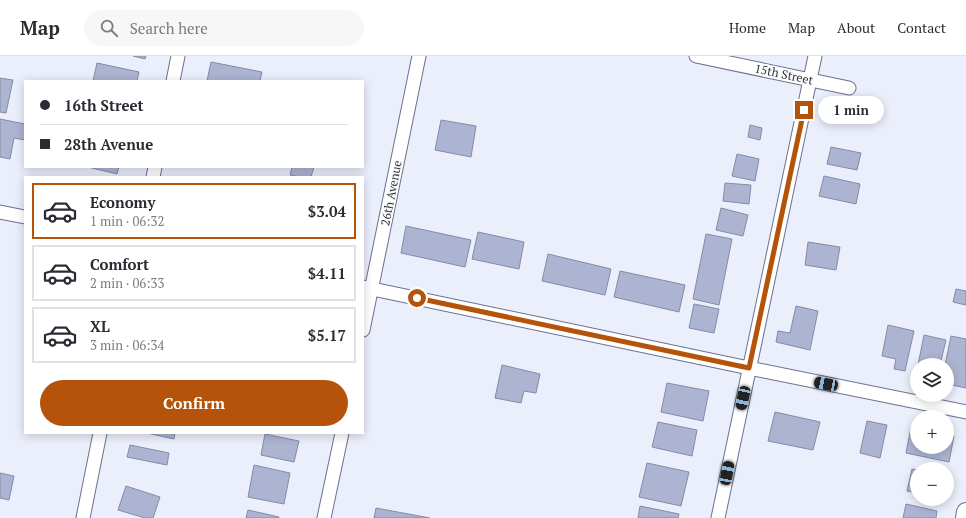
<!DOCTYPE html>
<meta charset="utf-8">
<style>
:root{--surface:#fff;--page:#f7f7f7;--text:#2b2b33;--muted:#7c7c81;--line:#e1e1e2;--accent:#b45309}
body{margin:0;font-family:"PT Serif",serif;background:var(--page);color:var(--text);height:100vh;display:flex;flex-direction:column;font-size:15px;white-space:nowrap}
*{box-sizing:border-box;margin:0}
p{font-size:13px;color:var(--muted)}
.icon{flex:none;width:22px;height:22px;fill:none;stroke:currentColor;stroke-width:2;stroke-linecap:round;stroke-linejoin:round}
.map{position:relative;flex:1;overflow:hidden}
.details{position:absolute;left:24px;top:120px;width:340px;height:258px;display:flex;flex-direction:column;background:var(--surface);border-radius:0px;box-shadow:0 2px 10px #0003}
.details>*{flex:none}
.hud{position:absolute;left:24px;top:24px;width:340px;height:88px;border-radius:0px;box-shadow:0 2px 10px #0003;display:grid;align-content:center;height:88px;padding:0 16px;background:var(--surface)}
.buttons{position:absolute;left:910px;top:302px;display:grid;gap:8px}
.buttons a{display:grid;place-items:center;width:44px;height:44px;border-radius:50%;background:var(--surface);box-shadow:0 2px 10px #0003;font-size:20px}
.end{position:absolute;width:18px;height:18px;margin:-9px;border:5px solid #b45309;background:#fff;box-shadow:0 0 0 2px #fff}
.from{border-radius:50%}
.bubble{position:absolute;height:28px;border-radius:14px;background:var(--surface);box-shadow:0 2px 10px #0003;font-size:13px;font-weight:800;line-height:28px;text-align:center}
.car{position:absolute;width:12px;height:24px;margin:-12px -6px;border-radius:5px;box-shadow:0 0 3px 1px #0007;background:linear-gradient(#222 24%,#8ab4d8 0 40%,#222 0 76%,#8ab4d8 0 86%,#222 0)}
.hud b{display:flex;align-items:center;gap:14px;height:38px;font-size:15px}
.hud b+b{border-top:1px solid var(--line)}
.hud i{width:10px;height:10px;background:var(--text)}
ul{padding:7px 0 0;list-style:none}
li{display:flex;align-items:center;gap:12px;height:56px;margin:0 8px 6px;padding:0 8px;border:2px solid var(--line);border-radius:0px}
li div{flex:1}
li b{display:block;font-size:15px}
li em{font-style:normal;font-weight:800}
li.on{border-color:var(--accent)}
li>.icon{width:36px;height:36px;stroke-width:1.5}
.cta{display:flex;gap:8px;margin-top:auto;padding:8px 16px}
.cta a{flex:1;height:46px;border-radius:24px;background:var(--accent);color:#fff;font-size:16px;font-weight:800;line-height:46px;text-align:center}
header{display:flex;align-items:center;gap:24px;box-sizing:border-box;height:56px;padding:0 20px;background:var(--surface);border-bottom:1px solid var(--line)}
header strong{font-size:19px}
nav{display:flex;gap:22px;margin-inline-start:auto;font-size:14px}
.search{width:280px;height:36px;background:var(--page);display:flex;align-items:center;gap:10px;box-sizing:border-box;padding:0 14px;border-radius:22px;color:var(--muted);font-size:15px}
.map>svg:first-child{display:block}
</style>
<header>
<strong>Map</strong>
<div class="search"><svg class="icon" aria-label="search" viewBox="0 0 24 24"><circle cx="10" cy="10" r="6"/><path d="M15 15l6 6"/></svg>Search here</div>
<nav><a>Home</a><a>Map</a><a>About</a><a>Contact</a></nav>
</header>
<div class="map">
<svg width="966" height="462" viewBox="0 0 966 462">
<rect width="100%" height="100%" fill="#ebeefb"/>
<path fill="#acb4d2" stroke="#838ba8" d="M 133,0 L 146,0 L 145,3 Z
M 211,6 L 262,16 L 260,25 L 207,25 Z
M 97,7 L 139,16 L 137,25 L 93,25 Z
M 0,22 L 13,24 L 6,57 L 0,56 Z
M 0,63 L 25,68 L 25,84 L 14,82 L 10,103 L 0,101 Z
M 441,64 L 476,70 L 471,101 L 435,94 Z
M 750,69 L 762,72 L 760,84 L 748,81 Z
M 831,91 L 861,97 L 857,114 L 827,108 Z
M 737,98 L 759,103 L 755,125 L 732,120 Z
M 88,111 L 119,111 L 117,118 Z
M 292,111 L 314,111 L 311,121 L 300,121 L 290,119 Z
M 824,120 L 860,128 L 856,148 L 819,140 Z
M 725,127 L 751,129 L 749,148 L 723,145 Z
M 721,152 L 748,159 L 743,180 L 716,174 Z
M 406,170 L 471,184 L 465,211 L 401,197 Z
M 478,176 L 524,186 L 519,213 L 472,203 Z
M 706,178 L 732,183 L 719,249 L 693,243 Z
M 808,186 L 840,191 L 836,214 L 805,209 Z
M 548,198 L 611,213 L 605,239 L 542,225 Z
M 620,215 L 685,229 L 679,256 L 614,241 Z
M 956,233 L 966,235 L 966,249 L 953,246 Z
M 694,248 L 719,253 L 714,277 L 689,272 Z
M 796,250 L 818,255 L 810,294 L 776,286 L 778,275 L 790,277 Z
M 888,269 L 914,275 L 905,315 L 894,313 L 896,303 L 882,300 Z
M 924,279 L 946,284 L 940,309 L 918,309 Z
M 951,280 L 966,283 L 966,332 L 947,328 L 947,309 L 945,309 Z
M 502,309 L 540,318 L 536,337 L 524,335 L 521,347 L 495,342 Z
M 667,327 L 709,335 L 703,365 L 661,356 Z
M 775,356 L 820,366 L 813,394 L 768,385 Z
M 867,365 L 887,369 L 880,402 L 860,397 Z
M 658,366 L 697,374 L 692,400 L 652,391 Z
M 911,371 L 917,372 L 917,391 L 947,391 L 947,379 L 954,380 L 949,406 L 906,397 Z
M 147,377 L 175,377 L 174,383 Z
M 265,378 L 299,385 L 294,406 L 261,399 Z
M 130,389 L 169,397 L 167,409 L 127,401 Z
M 647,407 L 689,416 L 681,450 L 639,441 Z
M 254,409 L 290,417 L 284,448 L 248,441 Z
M 912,413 L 917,414 L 917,437 L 907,435 Z
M 0,417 L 14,420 L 9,444 L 0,442 Z
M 126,430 L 160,441 L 153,462 L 145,462 L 118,454 Z
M 906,448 L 937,455 L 936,462 L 903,462 Z
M 640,450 L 679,458 L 678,462 L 638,462 Z
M 376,452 L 430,462 L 374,462 Z
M 248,454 L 279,461 L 279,462 L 246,462 Z"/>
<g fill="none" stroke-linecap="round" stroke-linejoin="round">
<defs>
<path id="street" d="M 696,0 L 849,32
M 173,25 L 178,0
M 153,121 L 155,111
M 0,156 L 25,161
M 363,231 L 749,312 L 966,356
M 363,274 L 419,0
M 83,462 L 100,377
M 324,462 L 342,377
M 718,462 L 815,0"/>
<path id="secondary" d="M 965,462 L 966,456"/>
</defs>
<use href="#street" stroke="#6a718d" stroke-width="15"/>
<use href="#secondary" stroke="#6a718d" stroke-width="20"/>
<use href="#street" stroke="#fff" stroke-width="13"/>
<use href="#secondary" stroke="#fff" stroke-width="18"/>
</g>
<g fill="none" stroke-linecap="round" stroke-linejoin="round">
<path stroke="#b45309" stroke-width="5" d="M 417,242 L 749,312 L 804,54"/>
</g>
<g text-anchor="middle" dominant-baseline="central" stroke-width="3" stroke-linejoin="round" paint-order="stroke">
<g font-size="12" fill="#333642" stroke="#fcfcfc">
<text transform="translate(784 18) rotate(12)">15th Street</text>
<text transform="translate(391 137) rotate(-79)">26th Avenue</text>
</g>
</g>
</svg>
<div class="buttons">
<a><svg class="icon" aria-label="layers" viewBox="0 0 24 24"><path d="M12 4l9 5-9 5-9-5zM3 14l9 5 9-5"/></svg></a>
<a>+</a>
<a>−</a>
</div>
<i class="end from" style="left:417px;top:242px"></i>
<i class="end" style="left:804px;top:54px"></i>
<div class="bubble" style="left:818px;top:40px;width:66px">1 min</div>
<i class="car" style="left:826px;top:328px;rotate:281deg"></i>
<i class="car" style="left:743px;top:342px;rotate:192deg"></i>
<i class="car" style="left:727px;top:417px;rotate:11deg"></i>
<div class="hud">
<b><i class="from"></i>16th Street</b>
<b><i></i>28th Avenue</b>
</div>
<section class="details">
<ul>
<li class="on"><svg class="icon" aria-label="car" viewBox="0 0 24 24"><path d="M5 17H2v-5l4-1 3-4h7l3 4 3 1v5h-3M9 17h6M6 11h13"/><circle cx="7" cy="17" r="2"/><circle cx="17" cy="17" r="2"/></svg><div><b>Economy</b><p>1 min · 06:32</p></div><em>$3.04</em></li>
<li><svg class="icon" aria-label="car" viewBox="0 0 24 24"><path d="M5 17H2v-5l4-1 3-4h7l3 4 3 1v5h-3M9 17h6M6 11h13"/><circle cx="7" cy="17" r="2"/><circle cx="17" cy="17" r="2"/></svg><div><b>Comfort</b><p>2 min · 06:33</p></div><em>$4.11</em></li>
<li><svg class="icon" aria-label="car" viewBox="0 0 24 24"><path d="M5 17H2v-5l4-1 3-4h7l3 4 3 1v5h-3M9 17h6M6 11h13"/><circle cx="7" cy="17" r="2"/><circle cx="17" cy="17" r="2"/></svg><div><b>XL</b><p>3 min · 06:34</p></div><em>$5.17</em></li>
</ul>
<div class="cta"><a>Confirm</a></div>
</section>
</div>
